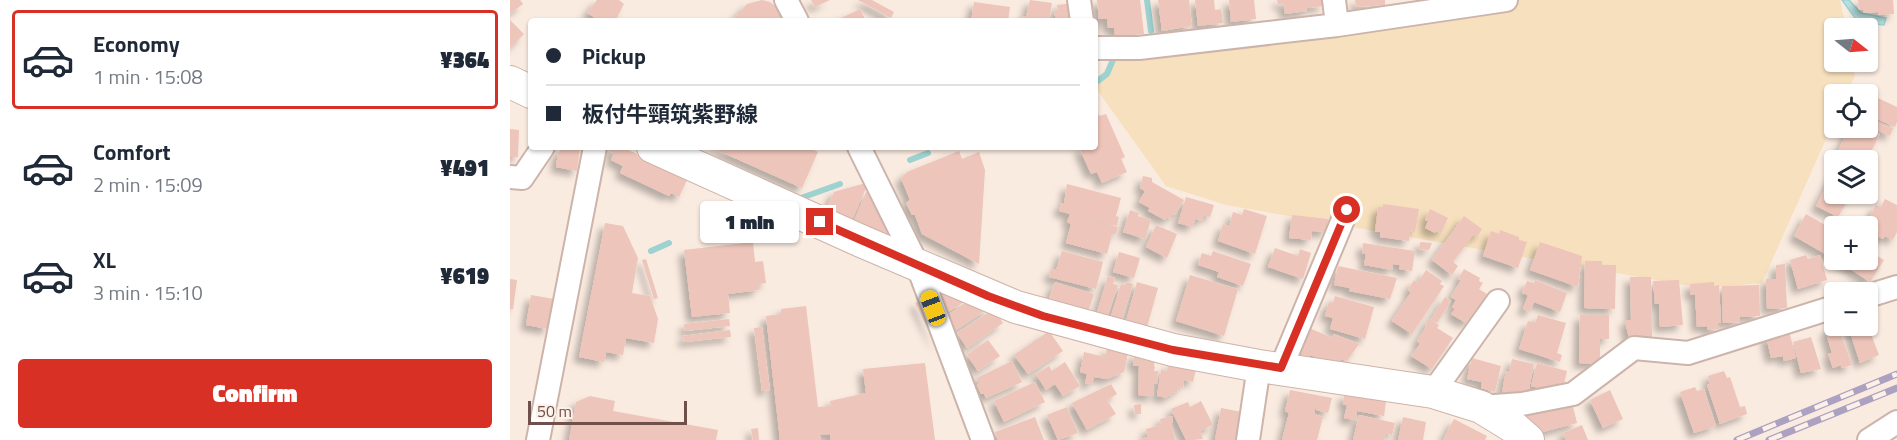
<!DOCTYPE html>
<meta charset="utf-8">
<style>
:root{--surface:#fff;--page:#f6f6f7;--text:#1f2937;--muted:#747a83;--line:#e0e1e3;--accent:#d93025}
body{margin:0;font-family:"Titillium Web","Noto Sans JP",sans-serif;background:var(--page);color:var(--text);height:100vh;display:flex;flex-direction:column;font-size:22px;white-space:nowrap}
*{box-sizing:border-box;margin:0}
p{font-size:20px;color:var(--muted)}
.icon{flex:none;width:33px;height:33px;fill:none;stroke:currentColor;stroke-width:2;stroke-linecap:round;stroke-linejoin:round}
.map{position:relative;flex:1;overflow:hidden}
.drawer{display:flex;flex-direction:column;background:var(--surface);width:510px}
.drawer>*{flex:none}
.banner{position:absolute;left:18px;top:18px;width:570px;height:132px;border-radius:6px;box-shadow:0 2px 4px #0004;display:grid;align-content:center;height:132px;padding:0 18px;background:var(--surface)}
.needle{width:39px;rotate:107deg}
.buttons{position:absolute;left:1314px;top:18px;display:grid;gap:12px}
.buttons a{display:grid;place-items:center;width:54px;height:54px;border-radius:6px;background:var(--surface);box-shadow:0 2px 4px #0004;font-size:30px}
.scale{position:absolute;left:18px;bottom:15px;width:159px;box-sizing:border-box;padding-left:6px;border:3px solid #6f504a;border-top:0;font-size:16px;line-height:21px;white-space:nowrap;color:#6f504a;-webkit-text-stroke:4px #fdf0e6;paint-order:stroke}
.end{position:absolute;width:27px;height:27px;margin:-14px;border:8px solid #d93025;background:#fff;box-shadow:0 0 0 3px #fff}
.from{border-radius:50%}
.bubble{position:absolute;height:42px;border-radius:6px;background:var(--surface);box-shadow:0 2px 4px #0004;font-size:20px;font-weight:800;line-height:42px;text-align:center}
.car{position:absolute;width:18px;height:36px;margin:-18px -9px;border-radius:8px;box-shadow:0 0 4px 2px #0007;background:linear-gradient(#f5c518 24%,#345 0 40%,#f5c518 0 76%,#345 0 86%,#f5c518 0)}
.banner b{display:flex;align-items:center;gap:21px;height:57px;font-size:22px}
.banner b+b{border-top:2px solid var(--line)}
.banner i{width:15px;height:15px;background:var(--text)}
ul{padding:10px 0 0;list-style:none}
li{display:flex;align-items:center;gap:18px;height:99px;margin:0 12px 9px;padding:0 6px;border:3px solid transparent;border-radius:6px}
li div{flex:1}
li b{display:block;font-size:22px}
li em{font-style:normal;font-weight:800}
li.current{border-color:var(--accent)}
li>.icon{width:54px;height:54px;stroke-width:1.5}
.cta{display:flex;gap:12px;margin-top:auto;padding:12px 18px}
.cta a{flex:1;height:69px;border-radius:6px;background:var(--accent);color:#fff;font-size:24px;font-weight:800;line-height:69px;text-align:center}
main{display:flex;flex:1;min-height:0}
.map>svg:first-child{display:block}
</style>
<main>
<section class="drawer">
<ul>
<li class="current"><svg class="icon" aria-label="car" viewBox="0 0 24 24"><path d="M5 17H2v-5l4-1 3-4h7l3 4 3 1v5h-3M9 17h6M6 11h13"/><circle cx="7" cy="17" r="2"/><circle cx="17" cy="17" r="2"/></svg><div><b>Economy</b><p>1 min · 15:08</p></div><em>¥364</em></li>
<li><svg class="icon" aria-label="car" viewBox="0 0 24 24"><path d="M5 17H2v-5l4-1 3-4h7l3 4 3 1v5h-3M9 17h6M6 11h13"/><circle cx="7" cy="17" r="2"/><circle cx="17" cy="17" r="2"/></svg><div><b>Comfort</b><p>2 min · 15:09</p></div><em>¥491</em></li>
<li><svg class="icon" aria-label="car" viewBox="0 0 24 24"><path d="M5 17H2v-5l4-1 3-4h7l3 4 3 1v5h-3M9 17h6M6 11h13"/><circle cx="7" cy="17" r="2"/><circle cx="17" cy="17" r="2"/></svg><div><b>XL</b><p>3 min · 15:10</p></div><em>¥619</em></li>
</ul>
<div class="cta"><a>Confirm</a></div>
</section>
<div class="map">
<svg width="1387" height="440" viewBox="0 0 1387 440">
<defs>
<filter id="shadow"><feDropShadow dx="-5.5" dy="5.5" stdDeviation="3" flood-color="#0004"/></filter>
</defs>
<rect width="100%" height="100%" fill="#faebe0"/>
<path fill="#f7e0bd" d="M 998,0 L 1330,0 L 1336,28 L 1324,28 L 1324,62 L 1342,62 L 1345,76 L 1336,94 L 1324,94 L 1324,121 L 1252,283 L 1192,288 L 716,205 L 656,186 L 585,87 L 585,82 L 604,58 Z"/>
<path fill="#b7e1e0" stroke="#9ed2d1" stroke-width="1.5" d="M 1332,0 L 1339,0 L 1351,13 L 1376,18 L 1374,25 L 1348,22 Z"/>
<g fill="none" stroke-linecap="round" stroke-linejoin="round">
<path stroke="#9ed2d1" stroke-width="6" d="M 637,0 L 641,31
M 585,83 L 597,74 L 605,55
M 400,160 L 418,153
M 291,198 L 330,184
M 219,223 L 253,212
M 141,251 L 159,243"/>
</g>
<path fill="#edc5ba" filter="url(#shadow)" d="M 0,0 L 10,0 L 13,4 L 0,14 Z
M 87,0 L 109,0 L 114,4 L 105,21 L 82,21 L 84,17 L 77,13 Z
M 252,0 L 260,2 L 269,9 L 273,16 L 273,21 L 222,21 L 237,4 Z
M 301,0 L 320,0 L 305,7 Z
M 348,0 L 362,0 L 384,12 L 381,18 Z
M 520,0 L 542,3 L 539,21 L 512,21 L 513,16 L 516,17 Z
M 587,0 L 630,0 L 634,34 L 605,35 L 604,28 L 598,28 L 597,19 L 589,19 Z
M 648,0 L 679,0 L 682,26 L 652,31 Z
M 685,0 L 704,0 L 705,10 L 711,9 L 713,23 L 688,26 Z
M 719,0 L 744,0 L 746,19 L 721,22 Z
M 767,0 L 813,0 L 814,6 L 797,8 L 797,11 L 775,14 L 774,4 L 768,4 Z
M 845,0 L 875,0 L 875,5 L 846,7 Z
M 1348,0 L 1383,0 L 1384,14 L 1368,15 L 1368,12 L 1354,13 L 1353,9 L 1349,10 Z
M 464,2 L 500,7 L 498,21 L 461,21 Z
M 565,3 L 568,21 L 546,21 L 544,11 L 548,10 L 547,5 Z
M 350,9 L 356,21 L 325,21 Z
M 0,20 L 14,34 L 0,48 Z
M 1353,91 L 1387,107 L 1387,122 L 1385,127 L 1362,117 L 1360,121 L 1358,120 L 1358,94 L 1351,94 Z
M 585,107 L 589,116 L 596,114 L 615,157 L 611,159 L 617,172 L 592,183 L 587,172 L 581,174 L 569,147 L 585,147 Z
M 1366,121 L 1383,128 L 1380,136 L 1363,128 Z
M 1339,128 L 1357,128 L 1370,134 L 1357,160 L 1336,160 L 1326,155 Z
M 0,129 L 9,130 L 8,157 L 0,157 Z
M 53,147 L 70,149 L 67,171 L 46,167 L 48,153 Z
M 99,147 L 112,147 L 178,178 L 169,197 L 161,193 L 159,196 L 110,173 L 113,166 L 101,160 L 104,153 L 97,150 Z
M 200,147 L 297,147 L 308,152 L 292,188 Z
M 449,151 L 452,159 L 469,152 L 475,170 L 469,264 L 412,234 L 405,215 L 402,215 L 396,203 L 400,200 L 391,178 L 397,172 Z
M 1324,171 L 1324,194 L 1341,194 L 1328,217 L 1306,206 Z
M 633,176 L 642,178 L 642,182 L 674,200 L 665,215 L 662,213 L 660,219 L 657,217 L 655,220 L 638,211 L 640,208 L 629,202 L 635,191 L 630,188 Z
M 352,184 L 357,186 L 342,220 L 316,209 L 324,192 Z
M 557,184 L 611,198 L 606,216 L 609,217 L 607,226 L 565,216 L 608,227 L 606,234 L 602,234 L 597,254 L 556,243 L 561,224 L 557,222 L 560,214 L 549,211 L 551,203 L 554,204 Z
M 356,192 L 368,196 L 364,206 L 372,209 L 374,216 L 372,220 L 377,222 L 383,239 L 343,223 Z
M 676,197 L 704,205 L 700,217 L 694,215 L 692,221 L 685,219 L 683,227 L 668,223 Z
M 1375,199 L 1387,205 L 1387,232 L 1383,240 L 1375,236 L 1373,239 L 1358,232 L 1363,220 L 1359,218 L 1366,205 L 1371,207 Z
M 873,204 L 909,209 L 905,232 L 900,231 L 899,241 L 870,237 L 870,232 L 865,232 L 868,207 L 873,207 Z
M 734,209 L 757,216 L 745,254 L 708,241 L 713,224 L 719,226 L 723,212 L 732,215 Z
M 920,209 L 938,218 L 931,233 L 926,231 L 925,233 L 915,228 L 918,221 L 915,220 Z
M 620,210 L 629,213 L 628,216 L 641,220 L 635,239 L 613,232 Z
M 1296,214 L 1324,230 L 1324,259 L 1284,236 Z
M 782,215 L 818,219 L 817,232 L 802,231 L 801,240 L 779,238 Z
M 954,216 L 972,229 L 967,237 L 964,234 L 943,262 L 948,266 L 942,275 L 922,260 Z
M 95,223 L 113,226 L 128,258 L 122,293 L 140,296 L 148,319 L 144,343 L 116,338 L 113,355 L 96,352 L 94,362 L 69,357 Z
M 646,225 L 667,234 L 657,258 L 636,247 Z
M 990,230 L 1009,237 L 1009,240 L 1017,242 L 1008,268 L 973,256 L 981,231 L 989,234 Z
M 243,242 L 245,262 L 253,261 L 256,283 L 248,284 L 249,290 L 218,294 L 220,313 L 182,317 L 174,250 Z
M 910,242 L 922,243 L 919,250 L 909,249 Z
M 1030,242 L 1072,256 L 1068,287 L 1020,270 Z
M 853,243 L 905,251 L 902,271 L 889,269 L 890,265 L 883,264 L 882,270 L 854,265 L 856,254 L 852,254 Z
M 765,248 L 788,256 L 790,249 L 801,253 L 793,279 L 758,267 Z
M 1358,250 L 1374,260 L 1360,282 L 1328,261 L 1329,260 L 1358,260 Z
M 552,251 L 593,262 L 586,289 L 539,277 L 541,269 L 546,270 Z
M 703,251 L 741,264 L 733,286 L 707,277 L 709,272 L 688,265 L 692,253 L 701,256 Z
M 609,252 L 630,258 L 624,278 L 603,272 Z
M 1296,255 L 1298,259 L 1310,255 L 1317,280 L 1288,289 L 1280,260 Z
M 136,259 L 148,298 L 144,299 L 132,260 Z
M 1075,261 L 1092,261 L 1092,265 L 1106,265 L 1105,309 L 1074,308 Z
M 1275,264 L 1277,308 L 1257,309 L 1256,279 L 1266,279 L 1266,265 Z
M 828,266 L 887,278 L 880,299 L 839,291 L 840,288 L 824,285 Z
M 954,269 L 970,278 L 969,281 L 973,283 L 969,289 L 977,294 L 960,321 L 958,319 L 956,323 L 941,314 L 945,309 L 942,307 L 946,300 L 941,297 L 951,280 L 948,279 Z
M 916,270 L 932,281 L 930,284 L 934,286 L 902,334 L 882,321 L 901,292 L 898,290 L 904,280 L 908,283 Z
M 680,275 L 728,289 L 714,336 L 666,321 Z
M 598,276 L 605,278 L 603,284 L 608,285 L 598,315 L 587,312 Z
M 1120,277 L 1141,277 L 1142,338 L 1119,339 L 1115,320 L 1121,320 Z
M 0,279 L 7,280 L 3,309 L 0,309 Z
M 1025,280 L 1057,293 L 1050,312 L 1024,302 L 1020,312 L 1013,309 L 1018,295 L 1012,293 L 1017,281 L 1024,283 Z
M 1169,280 L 1173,325 L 1150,327 L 1149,304 L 1145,304 L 1143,281 Z
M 545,282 L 584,294 L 577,315 L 542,304 L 539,298 Z
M 616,282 L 623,284 L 612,319 L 601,316 L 611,284 L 615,285 Z
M 627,282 L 648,288 L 637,327 L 616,321 Z
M 1204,282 L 1204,286 L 1209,285 L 1211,323 L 1208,323 L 1208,329 L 1197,330 L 1197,326 L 1187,327 L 1185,294 L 1180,295 L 1180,284 Z
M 1249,285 L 1250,316 L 1230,317 L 1230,322 L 1213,323 L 1212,286 Z
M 436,288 L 447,292 L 454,302 L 437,313 L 426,294 Z
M 21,295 L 44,299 L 38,329 L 16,325 Z
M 825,296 L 864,307 L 855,339 L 820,329 L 823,318 L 815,316 L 819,302 L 823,303 Z
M 935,297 L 941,301 L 927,323 L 921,319 Z
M 461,299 L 480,307 L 446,330 L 436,316 Z
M 410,301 L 427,347 L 405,303 Z
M 296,306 L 308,407 L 321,406 L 320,401 L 356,393 L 353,369 L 415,363 L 425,440 L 320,440 L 320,434 L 310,435 L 311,440 L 270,440 L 256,316 L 271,314 L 271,309 Z
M 484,309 L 493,323 L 457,348 L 447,333 Z
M 1028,315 L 1056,323 L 1047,353 L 1052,355 L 1050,362 L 1009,349 L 1018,321 L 1025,323 Z
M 1070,315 L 1099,315 L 1099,339 L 1090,339 L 1090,364 L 1069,363 Z
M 219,319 L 220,326 L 175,331 L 174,324 Z
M 919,319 L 929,325 L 927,328 L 943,338 L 922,369 L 901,356 L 910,344 L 907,341 L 916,327 L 915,326 Z
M 1328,326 L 1342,365 L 1332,368 L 1331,365 L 1323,368 L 1318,354 L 1322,353 L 1315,330 Z
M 1338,326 L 1358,326 L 1369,355 L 1350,363 Z
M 252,327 L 260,390 L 252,391 L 244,328 Z
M 799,328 L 823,338 L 824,334 L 849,344 L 837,361 L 831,359 L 828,366 L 800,355 L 798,360 L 788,356 Z
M 220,330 L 221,337 L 174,342 L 173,336 Z
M 539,331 L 553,351 L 518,374 L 504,355 Z
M 1279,331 L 1286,358 L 1274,361 L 1273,356 L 1261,358 L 1256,336 Z
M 1301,337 L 1311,369 L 1291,373 L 1283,342 Z
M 478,340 L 490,356 L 468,371 L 457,355 Z
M 597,348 L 618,353 L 614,372 L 597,379 L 584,377 L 582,384 L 575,383 L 577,374 L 570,372 L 574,352 L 595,357 Z
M 624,353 L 645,358 L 644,366 L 645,367 L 644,371 L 648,371 L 647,384 L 644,384 L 644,396 L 628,395 L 629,366 L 623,366 Z
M 962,358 L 991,366 L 985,392 L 971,388 L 972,382 L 957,379 Z
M 1002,359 L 1024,364 L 1018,394 L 1009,392 L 1008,395 L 992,392 L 996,371 L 999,372 Z
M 502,361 L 512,382 L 476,398 L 474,394 L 471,394 L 467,385 L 469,384 L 467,378 Z
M 555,362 L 570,386 L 553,396 L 545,384 L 536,390 L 526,374 L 539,366 L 542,371 Z
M 1027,363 L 1057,371 L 1054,384 L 1049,382 L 1046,392 L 1021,386 Z
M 658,364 L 686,369 L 683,382 L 674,380 L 673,388 L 668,387 L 667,393 L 662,392 L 661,396 L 658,395 L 658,398 L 647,396 L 651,370 L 657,371 Z
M 1214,371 L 1217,378 L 1220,377 L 1230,407 L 1235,406 L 1237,414 L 1210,424 L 1197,385 L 1200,384 L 1198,376 Z
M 525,382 L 535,402 L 494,422 L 484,401 Z
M 601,384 L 607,394 L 597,400 L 606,414 L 577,430 L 562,403 Z
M 1185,387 L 1187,391 L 1194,389 L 1206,426 L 1184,433 L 1170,392 Z
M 780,390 L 822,398 L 818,413 L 806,410 L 807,400 L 804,414 L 813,417 L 807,440 L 772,440 L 779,413 L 775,411 Z
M 1100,390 L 1113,419 L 1093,428 L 1080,400 Z
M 834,394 L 876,401 L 874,416 L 847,411 L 846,420 L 834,418 L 837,405 L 833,404 Z
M 80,396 L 105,401 L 103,411 L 208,430 L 206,440 L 59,440 L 66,402 Z
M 691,401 L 703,425 L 690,431 L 693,439 L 676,440 L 661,409 L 678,402 L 680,407 Z
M 1062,403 L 1067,423 L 1029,433 L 1019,426 L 1016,414 Z
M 631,404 L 631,414 L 625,414 L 624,405 Z
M 557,407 L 568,433 L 548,440 L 537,415 Z
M 711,408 L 737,413 L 732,440 L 705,440 Z
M 849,415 L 885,423 L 882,435 L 876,433 L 874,440 L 843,440 Z
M 662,416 L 663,422 L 661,423 L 665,440 L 627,440 L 638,437 L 636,429 L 651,425 L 650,419 Z
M 525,417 L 534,440 L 488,440 L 485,432 Z
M 893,417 L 916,422 L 913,440 L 888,440 Z
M 944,419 L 977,436 L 975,440 L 933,440 Z
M 1072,425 L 1078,440 L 1056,440 L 1053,433 Z
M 248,428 L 249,440 L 243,440 L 241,429 Z"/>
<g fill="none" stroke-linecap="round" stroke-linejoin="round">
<defs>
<path id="street" d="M 276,0 L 287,21
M 569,0 L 572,21
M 824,0 L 827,25
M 585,48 L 629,48 L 827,25 L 996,0
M 349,147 L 407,264 L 473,440
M 0,177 L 12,178 L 33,147
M 1358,296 L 1387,287
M 771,368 L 837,210
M 923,392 L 988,301
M 971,407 L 1012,404 L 1063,394 L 1124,348 L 1178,353 L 1324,307
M 28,440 L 85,147
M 738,440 L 749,366
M 1359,440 L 1387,422"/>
<path id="secondary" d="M 0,82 L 21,92
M 143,147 L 351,241 L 506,307 L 663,350 L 749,366 L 923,392 L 971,407 L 1002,426 L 1018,440"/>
</defs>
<use href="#street" stroke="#ccb4ab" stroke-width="26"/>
<use href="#secondary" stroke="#ceb3a9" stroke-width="34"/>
<use href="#street" stroke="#fff" stroke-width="22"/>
<use href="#secondary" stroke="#fff" stroke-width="32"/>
<defs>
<path id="rail" d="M 1227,440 L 1387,374
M 1259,440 L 1387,388"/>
</defs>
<use href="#rail" stroke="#aca1c1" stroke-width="7"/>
<use href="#rail" stroke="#fdf0e6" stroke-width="4.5" stroke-dasharray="14" stroke-linecap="butt"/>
</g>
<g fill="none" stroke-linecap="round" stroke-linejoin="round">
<path stroke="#d93025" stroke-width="8" d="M 310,222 L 478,296 L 533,316 L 663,350 L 771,368 L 837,210"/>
</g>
</svg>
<div class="buttons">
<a><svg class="needle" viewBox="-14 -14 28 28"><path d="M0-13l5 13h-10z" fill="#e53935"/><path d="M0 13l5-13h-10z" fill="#747a83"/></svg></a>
<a><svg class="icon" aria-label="locate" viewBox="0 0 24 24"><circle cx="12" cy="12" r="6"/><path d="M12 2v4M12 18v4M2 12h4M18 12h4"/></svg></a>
<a><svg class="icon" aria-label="layers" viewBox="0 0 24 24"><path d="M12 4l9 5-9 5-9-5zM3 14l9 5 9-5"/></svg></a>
<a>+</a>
<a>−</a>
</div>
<div class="scale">50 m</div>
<i class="end from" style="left:837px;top:210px"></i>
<i class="end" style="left:310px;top:222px"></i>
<div class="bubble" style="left:190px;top:201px;width:99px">1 min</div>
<i class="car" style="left:423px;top:308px;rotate:339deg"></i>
<div class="banner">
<b><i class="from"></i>Pickup</b>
<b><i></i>板付牛頸筑紫野線</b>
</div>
</div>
</main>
